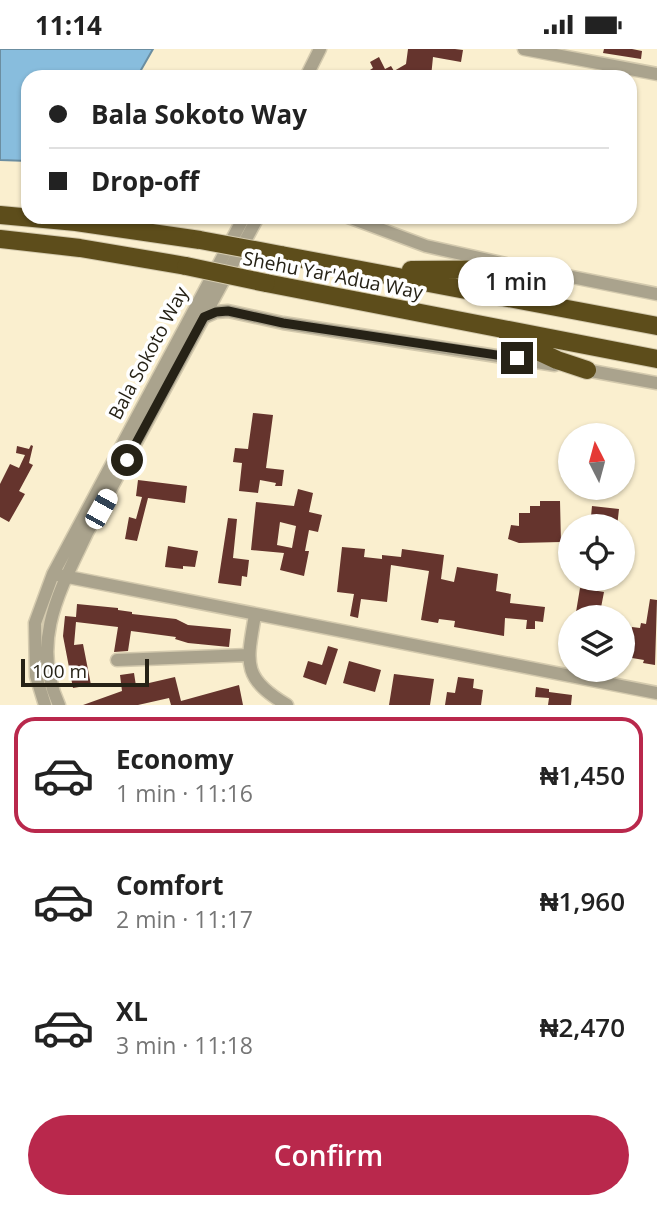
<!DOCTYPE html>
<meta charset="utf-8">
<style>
:root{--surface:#fff;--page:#f2f2f2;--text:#222;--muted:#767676;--line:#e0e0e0;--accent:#b9284c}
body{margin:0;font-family:"Open Sans",sans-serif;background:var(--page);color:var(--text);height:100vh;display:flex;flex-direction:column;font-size:26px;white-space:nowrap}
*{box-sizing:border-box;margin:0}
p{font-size:23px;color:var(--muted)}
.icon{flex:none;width:38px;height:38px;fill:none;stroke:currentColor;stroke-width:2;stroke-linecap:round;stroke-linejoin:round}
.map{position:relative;height:656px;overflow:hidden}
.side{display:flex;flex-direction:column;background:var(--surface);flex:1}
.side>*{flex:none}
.top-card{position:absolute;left:21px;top:21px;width:616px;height:154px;border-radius:21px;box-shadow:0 2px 5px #0004;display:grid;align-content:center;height:154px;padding:0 28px;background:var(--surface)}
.needle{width:46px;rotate:354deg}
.buttons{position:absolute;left:558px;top:374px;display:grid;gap:14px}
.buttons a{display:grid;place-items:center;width:77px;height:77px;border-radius:50%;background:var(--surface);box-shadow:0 2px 5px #0004;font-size:35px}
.scale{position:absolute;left:21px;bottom:18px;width:128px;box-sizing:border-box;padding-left:7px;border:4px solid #262216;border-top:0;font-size:19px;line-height:24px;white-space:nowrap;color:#262216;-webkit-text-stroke:5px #fff;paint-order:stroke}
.end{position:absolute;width:32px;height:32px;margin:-16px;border:9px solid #262216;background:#fff;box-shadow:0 0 0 4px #fff}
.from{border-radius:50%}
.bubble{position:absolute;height:49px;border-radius:24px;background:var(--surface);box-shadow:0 2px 5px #0004;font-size:23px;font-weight:600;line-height:49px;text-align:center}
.car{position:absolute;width:21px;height:42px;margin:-21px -10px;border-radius:9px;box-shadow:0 0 5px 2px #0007;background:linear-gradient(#fff 24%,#345 0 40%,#fff 0 76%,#345 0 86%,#fff 0)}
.top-card b{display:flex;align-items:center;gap:24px;height:66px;font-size:26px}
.top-card b+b{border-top:2px solid var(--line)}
.top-card i{width:18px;height:18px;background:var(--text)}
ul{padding:12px 0 0;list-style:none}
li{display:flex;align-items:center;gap:21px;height:116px;margin:0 14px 10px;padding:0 14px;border:4px solid transparent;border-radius:21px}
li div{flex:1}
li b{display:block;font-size:26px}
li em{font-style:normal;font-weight:600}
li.current{border-color:var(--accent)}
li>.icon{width:63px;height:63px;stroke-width:1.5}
.action{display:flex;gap:14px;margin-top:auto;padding:14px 28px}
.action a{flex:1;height:80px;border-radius:42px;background:var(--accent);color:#fff;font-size:28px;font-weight:600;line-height:80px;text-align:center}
.status{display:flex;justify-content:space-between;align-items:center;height:49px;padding:0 35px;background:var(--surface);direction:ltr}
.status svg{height:19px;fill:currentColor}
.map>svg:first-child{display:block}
</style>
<div class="status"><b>11:14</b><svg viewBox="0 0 49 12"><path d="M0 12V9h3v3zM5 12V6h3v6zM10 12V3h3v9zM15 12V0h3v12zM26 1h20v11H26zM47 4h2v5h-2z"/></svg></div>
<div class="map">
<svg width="657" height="656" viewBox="0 0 657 656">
<rect width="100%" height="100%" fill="#faefcf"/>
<path fill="#88bddd" stroke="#6b8ea1" stroke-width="2" d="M 0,0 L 153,0 L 137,28 L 28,28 L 28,112 L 0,111 Z"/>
<path fill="#65342d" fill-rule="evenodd" d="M 408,0 L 455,0 L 463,1 L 461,13 L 433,8 L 431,28 L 370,28 L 367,23 L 373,19 L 370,13 L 379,8 L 385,20 L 391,17 L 394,22 L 406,15 Z
M 604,0 L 632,0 L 642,2 L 641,10 L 603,4 Z
M 253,364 L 273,366 L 266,419 L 284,421 L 282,437 L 275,437 L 276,434 L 260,431 L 258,444 L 239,442 L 242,414 L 233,413 L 235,399 L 248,400 Z
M 31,396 L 33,397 L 29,414 L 33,416 L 19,442 L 25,445 L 9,473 L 0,468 L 0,435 L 10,415 L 19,419 L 25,406 L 16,404 L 17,397 L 29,400 Z
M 138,431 L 187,437 L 185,454 L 148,449 L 137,492 L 125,490 L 129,468 L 136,470 L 142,448 L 136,447 Z
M 298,440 L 313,444 L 309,463 L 322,466 L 318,483 L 309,481 L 305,502 L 309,502 L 304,527 L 280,521 L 284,504 L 251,501 L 256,453 L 294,457 ZM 280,473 L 296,477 L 292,499 L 277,496 Z
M 540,452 L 560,452 L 561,493 L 519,494 L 508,490 L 511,476 L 519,477 L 519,464 L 530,464 L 530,457 L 540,457 Z
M 592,457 L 619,460 L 617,478 L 590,478 Z
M 228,469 L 237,470 L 233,509 L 249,511 L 247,528 L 242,527 L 241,537 L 218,534 Z
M 168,497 L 198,502 L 195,518 L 183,517 L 183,520 L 165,518 Z
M 342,498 L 365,500 L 364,508 L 382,510 L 382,506 L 401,508 L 402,500 L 444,506 L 441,530 L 454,533 L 457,518 L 498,525 L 496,542 L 511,545 L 510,554 L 545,558 L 543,573 L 535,572 L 535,580 L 526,580 L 527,571 L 505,569 L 504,587 L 454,578 L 455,572 L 439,570 L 438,574 L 421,571 L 429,522 L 391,516 L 387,553 L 361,550 L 358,569 L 350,567 L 354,545 L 337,543 Z
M 580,539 L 604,543 L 599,569 L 575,569 Z
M 650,550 L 657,551 L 655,616 L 643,614 L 644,611 L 626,608 L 632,578 L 640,579 L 641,574 L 646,575 Z
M 77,555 L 118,559 L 118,561 L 132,563 L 132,565 L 176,570 L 188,576 L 231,580 L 229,598 L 188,594 L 175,590 L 176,588 L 131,582 L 128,602 L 114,603 L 118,578 L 76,573 L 74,596 L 83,595 L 91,636 L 73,639 L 63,587 L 65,567 L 76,568 Z
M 328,597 L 338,600 L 326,636 L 303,628 L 308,612 L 322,616 Z
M 349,612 L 381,621 L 375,643 L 343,634 Z
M 134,624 L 136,637 L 175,628 L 181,652 L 239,636 L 243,656 L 171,656 L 169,649 L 138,656 L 83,656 L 122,642 L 120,626 Z
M 394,625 L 434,630 L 430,656 L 389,656 Z
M 458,628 L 474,630 L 473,639 L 483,641 L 481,656 L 445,656 L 447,643 L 455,644 Z
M 536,638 L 549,640 L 549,643 L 572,646 L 571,656 L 548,656 L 549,649 L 535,648 Z"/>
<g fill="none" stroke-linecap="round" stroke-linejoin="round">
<defs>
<path id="minor" d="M 524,0 L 657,25
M 306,28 L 320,0
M 348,168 L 426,197 L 506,215
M 527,219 L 657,245
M 205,268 L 216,263 L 228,262 L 283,274 L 555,316
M 580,320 L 657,334
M 53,525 L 657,644
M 255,566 C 247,613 241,629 287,656
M 117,611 L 249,606
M 45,656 L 36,627 L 35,574 L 53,525 L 244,168
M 59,656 C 30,592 60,541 87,484 L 258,168"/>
<path id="highway" d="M 0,166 L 76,173 L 200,191
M 0,190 L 80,199 L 186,217
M 281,206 L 657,277
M 411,221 L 533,220
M 266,234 L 657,310
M 508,288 L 557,311 L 587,321"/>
</defs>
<use href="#minor" stroke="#d4caae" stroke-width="15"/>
<use href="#highway" stroke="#d4caae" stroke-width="20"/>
<use href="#minor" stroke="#aaa38d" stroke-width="12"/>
<use href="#highway" stroke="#5d4d1b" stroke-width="18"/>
<defs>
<path id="highway-bridge" d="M 200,191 L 281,206
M 186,217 L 266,234"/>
</defs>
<use href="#highway-bridge" stroke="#d4caae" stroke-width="20" stroke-linecap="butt"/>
<use href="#highway-bridge" stroke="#5d4d1b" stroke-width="18"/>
</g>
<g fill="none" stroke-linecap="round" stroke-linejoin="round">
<path stroke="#262216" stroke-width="9" d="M 127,411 L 204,268 L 216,263 L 228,262 L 283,274 L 517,309"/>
</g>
<g text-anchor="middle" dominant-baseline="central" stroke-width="7" stroke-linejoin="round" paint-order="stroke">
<g font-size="19" fill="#262216" stroke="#fff">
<text transform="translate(333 226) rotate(11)">Shehu Yar'Adua Way</text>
<text transform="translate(148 304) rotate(-62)">Bala Sokoto Way</text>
</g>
</g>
</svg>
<div class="buttons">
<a><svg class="needle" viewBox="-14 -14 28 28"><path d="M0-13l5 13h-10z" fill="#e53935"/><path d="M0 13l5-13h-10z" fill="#767676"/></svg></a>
<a><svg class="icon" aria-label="locate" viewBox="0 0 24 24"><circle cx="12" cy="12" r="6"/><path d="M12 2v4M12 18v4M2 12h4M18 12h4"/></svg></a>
<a><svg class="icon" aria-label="layers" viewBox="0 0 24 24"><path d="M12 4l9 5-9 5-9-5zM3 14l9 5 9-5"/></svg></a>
</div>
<div class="scale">100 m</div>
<i class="end from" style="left:127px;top:411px"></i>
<i class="end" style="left:517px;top:309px"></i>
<div class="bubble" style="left:458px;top:208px;width:116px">1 min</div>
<i class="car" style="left:101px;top:460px;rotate:29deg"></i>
<div class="top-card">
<b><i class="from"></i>Bala Sokoto Way</b>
<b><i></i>Drop-off</b>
</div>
</div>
<section class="side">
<ul>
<li class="current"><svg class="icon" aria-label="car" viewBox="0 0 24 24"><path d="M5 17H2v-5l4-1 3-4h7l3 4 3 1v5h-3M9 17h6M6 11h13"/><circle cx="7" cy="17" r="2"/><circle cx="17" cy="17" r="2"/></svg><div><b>Economy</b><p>1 min · 11:16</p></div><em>₦1,450</em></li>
<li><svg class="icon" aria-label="car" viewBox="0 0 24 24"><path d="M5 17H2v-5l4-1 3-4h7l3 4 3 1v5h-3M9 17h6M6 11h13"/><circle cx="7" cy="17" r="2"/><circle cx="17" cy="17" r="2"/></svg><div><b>Comfort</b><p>2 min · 11:17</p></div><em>₦1,960</em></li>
<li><svg class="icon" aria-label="car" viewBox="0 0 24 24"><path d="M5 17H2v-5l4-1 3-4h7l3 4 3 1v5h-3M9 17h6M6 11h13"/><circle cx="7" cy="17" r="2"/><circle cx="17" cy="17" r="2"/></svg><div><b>XL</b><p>3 min · 11:18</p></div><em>₦2,470</em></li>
</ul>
<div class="action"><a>Confirm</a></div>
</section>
